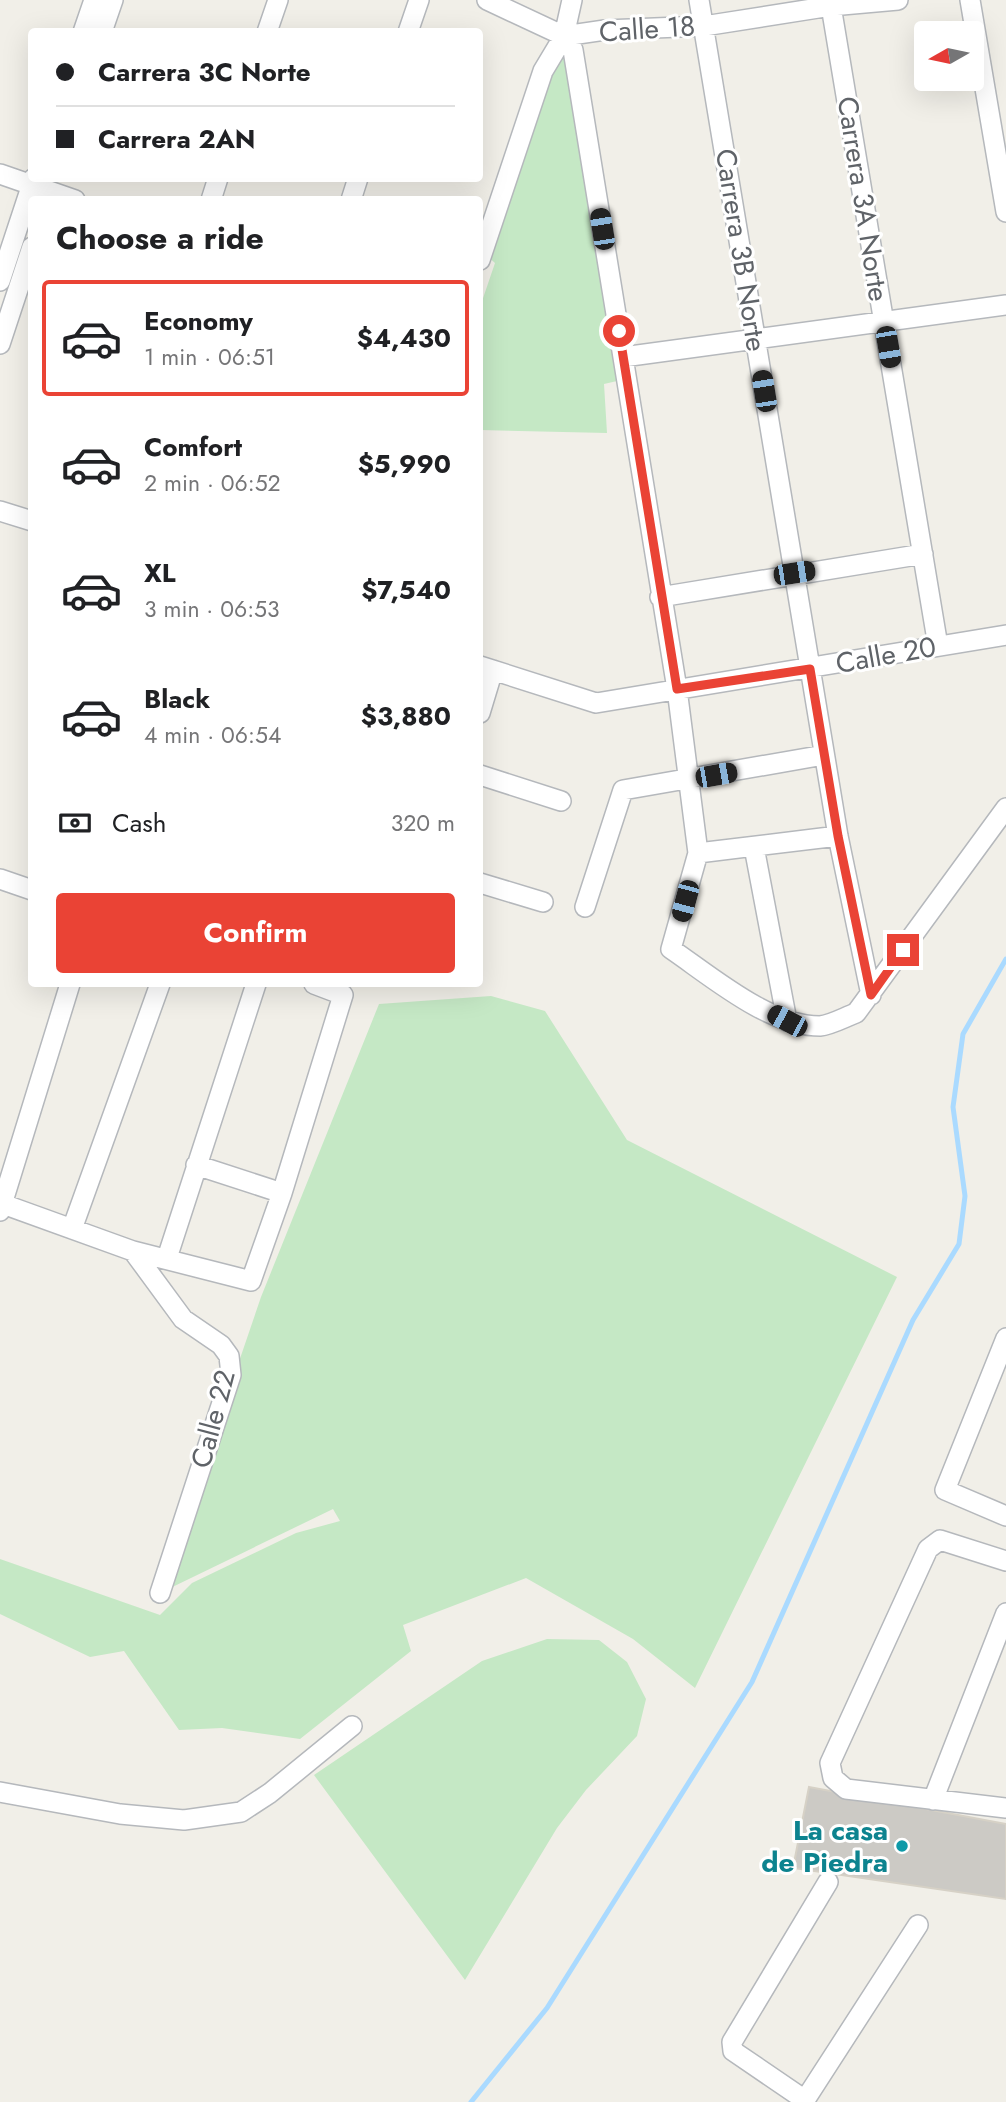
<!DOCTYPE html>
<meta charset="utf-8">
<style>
:root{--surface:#fff;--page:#f6f6f6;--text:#202124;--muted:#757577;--line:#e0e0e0;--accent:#ea4335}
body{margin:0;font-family:Jost,sans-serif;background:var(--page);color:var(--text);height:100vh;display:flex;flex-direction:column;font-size:26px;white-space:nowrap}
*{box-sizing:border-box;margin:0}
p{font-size:23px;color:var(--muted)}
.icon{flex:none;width:38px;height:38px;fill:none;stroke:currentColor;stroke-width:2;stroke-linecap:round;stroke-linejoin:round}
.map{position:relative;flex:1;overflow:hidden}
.panel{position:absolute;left:28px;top:196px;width:455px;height:791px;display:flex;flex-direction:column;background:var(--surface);border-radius:7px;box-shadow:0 7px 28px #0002}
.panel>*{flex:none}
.guide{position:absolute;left:28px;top:28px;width:455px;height:154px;border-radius:7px;box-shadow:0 7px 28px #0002;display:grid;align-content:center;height:154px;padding:0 28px;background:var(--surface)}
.needle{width:46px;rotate:261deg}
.tools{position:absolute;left:914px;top:21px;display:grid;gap:14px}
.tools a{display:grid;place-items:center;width:70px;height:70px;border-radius:7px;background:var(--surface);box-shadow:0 7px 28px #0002;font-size:35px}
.end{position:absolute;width:32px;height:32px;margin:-16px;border:9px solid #ea4335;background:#fff;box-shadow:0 0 0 4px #fff}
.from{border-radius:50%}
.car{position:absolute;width:21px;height:42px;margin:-21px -10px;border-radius:9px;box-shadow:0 0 5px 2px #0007;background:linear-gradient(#222 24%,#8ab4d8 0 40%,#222 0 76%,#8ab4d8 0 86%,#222 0)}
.guide b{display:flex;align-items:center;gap:24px;height:66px;font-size:26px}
.guide b+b{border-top:2px solid var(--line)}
.guide i{width:18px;height:18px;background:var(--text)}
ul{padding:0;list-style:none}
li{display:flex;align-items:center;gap:21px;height:116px;margin:0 14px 10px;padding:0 14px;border:4px solid transparent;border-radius:7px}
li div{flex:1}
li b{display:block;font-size:26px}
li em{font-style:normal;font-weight:700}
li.on{border-color:var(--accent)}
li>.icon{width:63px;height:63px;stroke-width:1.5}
h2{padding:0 28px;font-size:32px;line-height:84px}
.pay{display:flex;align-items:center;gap:18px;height:77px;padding:0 28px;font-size:26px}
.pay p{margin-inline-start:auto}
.cta{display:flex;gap:14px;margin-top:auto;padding:14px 28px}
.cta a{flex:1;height:80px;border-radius:7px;background:var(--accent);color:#fff;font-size:28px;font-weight:700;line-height:80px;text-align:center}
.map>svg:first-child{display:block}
</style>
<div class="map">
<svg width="1006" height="2102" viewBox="0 0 1006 2102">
<rect width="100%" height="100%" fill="#f1efe8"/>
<path fill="#c5e8c5" d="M 565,55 L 617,381 L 604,384 L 607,433 L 480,430 L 480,307 L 495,263 L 485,254 L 559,56 Z
M 491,996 L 545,1011 L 627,1140 L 897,1277 L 695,1688 L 633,1639 L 526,1578 L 403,1625 L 411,1651 L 300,1739 L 222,1728 L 179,1730 L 124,1651 L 90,1657 L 0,1614 L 0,1559 L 160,1615 L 192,1583 L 296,1533 L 340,1521 L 333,1509 L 160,1593 L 261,1297 L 379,1004 Z
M 547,1639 L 599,1640 L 627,1662 L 646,1699 L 637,1736 L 586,1790 L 557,1828 L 465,1980 L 314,1775 L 482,1661 Z"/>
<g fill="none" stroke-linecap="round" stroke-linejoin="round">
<path stroke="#aadaff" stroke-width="5" d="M 471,2102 L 547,2008 L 752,1682 L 913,1320 L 959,1244 L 965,1196 L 953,1107 L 963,1034 L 1006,959"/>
</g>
<path fill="#cccac5" stroke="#d6d1c6" stroke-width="2" d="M 809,1787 L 1006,1824 L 1006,1899 L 793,1868 Z"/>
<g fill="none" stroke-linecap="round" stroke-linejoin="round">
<defs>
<path id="minor" d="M 487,0 L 564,36 L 605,30 L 704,26 L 831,6 L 898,0
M 699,0 L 838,836 L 871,995
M 830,0 L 938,646
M 970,0 L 1006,212
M 83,32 L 94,0
M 102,32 L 113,0
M 267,32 L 278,0
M 408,32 L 419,0
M 564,36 L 573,50 L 677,689 L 698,853 L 671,949 C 712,977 769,1026 820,1026 C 831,1025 845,1017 856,1013 L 1006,808
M 0,174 L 75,200
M 211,200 L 218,178
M 351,200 L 358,178
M 480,260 L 543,71 L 564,36 L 572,0
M 0,281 L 34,178
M 0,344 L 32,247
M 623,357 L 1006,305
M 0,511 L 32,521
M 660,597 L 923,554
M 480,666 L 596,703 L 1006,635
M 480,713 L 493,670
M 480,775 L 561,801
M 754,847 L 787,1021
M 698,853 L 838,836
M 0,879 L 32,890
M 480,883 L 543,902
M 585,907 L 623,790 L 824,755
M 282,1193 L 343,995 L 314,984
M 0,1203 L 133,1251 L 183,1319 L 221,1345 L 229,1356 L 231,1375 L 160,1593
M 0,1211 L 70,984
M 72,1229 L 160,984
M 133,1251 L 251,1281 L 282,1193 L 196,1165
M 167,1258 L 256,984
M 1006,1338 L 945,1490 L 1006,1516
M 1006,1561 L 940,1540 L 928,1549 L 830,1763 L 833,1778 L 846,1789 L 1006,1808
M 0,1792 L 120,1814 L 184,1820 L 241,1812 L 270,1793 L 352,1726
M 933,1800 L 1006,1613
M 828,1882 L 732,2042 L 733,2051 L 805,2100 L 918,1925"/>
</defs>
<use href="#minor" stroke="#b5b8bc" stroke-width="22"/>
<use href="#minor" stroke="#fff" stroke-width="19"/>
</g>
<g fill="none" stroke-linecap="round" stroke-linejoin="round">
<path stroke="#ea4335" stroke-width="9" d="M 619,331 L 677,689 L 810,669 L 838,836 L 871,995 L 903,950"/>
</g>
<circle fill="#0f9aa8" stroke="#fff" stroke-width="2.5" cx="902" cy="1846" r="7"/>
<g text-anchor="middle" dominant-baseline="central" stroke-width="6" stroke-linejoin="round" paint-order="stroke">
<g font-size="28" fill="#5f6368" stroke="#fff">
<text transform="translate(647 29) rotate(-4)">Calle 18</text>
<text transform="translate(863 199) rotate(81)">Carrera 3A Norte</text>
<text transform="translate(741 250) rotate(81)">Carrera 3B Norte</text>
<text transform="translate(886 655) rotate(-10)">Calle 20</text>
<text transform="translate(213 1419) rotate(-75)">Calle 22</text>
</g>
<g font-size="28" font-weight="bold" fill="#0d838f" stroke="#fff" text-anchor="end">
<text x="888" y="1830">La casa<tspan x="888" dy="32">de Piedra</tspan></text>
</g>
</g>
</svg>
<div class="tools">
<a><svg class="needle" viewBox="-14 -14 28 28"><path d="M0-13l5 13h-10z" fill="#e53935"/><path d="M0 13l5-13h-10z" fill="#757577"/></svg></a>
</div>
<i class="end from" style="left:619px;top:331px"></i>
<i class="end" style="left:903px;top:950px"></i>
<i class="car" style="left:602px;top:229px;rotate:351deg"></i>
<i class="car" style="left:888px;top:347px;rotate:170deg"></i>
<i class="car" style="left:764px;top:391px;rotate:351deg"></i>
<i class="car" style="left:794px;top:573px;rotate:81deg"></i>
<i class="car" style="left:716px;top:775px;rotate:80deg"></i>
<i class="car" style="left:685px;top:901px;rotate:195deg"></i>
<i class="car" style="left:787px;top:1021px;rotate:298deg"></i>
<div class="guide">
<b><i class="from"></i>Carrera 3C Norte</b>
<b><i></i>Carrera 2AN</b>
</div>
<section class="panel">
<h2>Choose a ride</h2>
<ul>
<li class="on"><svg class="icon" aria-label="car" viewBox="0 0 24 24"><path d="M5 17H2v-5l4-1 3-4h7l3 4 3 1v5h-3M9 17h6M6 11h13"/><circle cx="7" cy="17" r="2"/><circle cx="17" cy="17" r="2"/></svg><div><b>Economy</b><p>1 min · 06:51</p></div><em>$4,430</em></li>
<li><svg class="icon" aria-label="car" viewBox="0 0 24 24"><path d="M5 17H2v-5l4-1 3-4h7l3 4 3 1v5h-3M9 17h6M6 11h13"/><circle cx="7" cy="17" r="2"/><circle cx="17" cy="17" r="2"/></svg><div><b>Comfort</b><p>2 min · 06:52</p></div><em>$5,990</em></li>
<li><svg class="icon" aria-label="car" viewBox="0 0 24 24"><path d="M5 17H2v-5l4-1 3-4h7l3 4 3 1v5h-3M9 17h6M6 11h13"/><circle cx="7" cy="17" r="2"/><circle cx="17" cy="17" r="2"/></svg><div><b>XL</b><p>3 min · 06:53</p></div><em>$7,540</em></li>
<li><svg class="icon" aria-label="car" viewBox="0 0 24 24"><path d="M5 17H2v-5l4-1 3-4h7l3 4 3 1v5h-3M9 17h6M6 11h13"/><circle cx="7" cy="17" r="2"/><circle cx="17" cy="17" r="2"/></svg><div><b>Black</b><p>4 min · 06:54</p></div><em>$3,880</em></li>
</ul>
<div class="pay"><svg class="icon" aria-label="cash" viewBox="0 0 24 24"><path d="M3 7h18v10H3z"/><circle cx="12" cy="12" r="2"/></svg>Cash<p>320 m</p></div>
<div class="cta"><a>Confirm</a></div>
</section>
</div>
